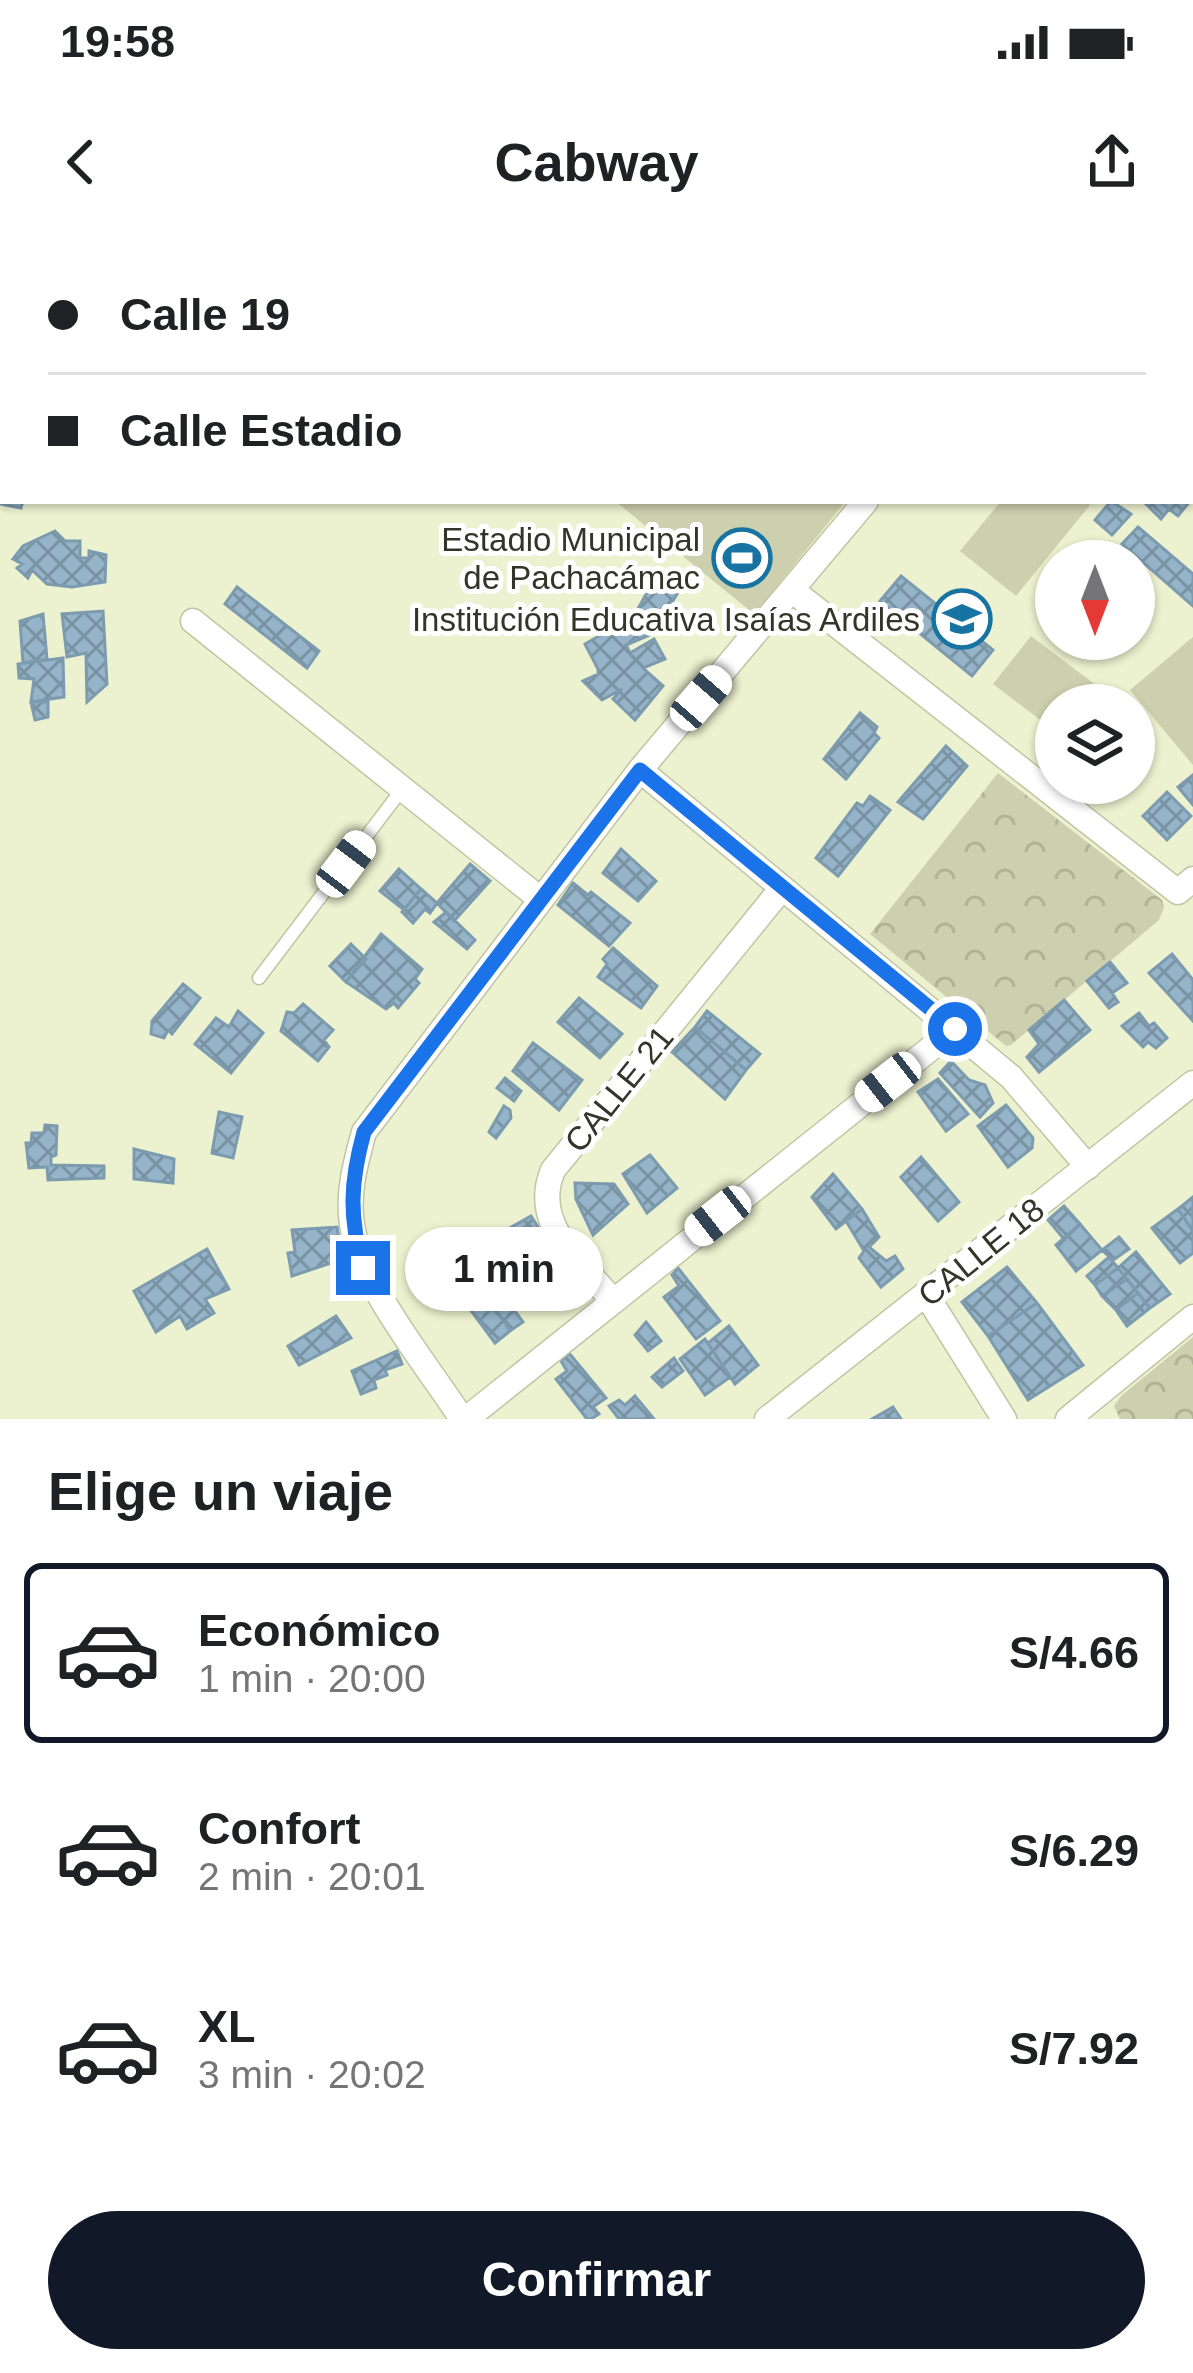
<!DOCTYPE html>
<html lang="es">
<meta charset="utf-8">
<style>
:root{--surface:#fff;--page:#f6f6f6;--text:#202124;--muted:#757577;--line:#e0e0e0;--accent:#111827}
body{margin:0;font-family:Helvetica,sans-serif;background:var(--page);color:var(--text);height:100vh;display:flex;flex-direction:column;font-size:45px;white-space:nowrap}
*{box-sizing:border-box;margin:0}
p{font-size:39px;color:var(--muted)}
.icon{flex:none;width:66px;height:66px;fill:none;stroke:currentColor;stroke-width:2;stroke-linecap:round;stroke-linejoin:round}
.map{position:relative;height:1179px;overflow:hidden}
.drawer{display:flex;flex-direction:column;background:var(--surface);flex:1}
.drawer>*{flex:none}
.guide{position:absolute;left:0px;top:0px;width:1194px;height:264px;box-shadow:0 3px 9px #0004;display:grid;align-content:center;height:264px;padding:0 48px;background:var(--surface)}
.needle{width:78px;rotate:180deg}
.buttons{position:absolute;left:1035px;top:300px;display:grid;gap:24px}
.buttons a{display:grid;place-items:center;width:120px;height:120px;border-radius:50%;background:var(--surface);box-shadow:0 3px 9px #0004;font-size:60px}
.end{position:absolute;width:54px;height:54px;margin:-27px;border:15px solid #1a73e8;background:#fff;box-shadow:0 0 0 6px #fff}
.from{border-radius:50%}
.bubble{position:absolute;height:84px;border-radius:42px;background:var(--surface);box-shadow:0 3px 9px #0004;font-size:39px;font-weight:800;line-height:84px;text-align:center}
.car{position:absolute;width:36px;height:72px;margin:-36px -18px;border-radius:15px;box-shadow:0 0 9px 3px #0007;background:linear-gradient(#fff 24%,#345 0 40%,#fff 0 76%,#345 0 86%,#fff 0)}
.guide b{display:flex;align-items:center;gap:42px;height:114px;font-size:45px}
.guide b+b{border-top:3px solid var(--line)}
.guide i{width:30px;height:30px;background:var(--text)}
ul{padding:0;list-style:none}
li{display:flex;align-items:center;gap:36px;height:180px;margin:0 24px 18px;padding:0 24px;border:6px solid transparent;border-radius:18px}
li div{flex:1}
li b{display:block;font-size:45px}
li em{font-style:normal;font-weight:800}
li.selected{border-color:var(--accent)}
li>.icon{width:108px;height:108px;stroke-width:1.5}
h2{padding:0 48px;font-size:54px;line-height:144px}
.button{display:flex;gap:24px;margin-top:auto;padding:24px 48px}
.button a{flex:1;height:138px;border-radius:72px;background:var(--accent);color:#fff;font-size:48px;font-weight:800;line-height:138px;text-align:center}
.status{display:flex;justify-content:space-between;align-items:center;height:84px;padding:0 60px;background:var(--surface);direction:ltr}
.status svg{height:33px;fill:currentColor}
header{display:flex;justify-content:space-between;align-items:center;height:156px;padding:0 48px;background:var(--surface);font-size:54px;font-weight:800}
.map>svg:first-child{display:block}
</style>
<div class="status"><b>19:58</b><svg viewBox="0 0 49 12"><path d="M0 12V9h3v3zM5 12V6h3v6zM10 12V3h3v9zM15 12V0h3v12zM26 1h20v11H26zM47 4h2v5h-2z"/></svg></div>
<header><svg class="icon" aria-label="back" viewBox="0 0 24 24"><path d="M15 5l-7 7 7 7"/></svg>Cabway<svg class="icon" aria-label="share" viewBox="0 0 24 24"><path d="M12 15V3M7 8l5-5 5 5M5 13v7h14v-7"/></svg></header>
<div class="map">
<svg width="1193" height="1179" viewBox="0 0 1193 1179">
<defs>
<pattern id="park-crowns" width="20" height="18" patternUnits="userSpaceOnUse" patternTransform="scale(3)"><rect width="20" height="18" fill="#ccd0ae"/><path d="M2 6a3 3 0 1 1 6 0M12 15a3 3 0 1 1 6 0" fill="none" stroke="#b0b396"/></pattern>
<pattern id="building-cross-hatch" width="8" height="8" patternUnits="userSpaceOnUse" patternTransform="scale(3)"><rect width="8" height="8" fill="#95b4c9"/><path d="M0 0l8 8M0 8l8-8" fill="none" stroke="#7a93a3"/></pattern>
</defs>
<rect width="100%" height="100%" fill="#ecf1cf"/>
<path fill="#ccd0ae" d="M 295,0 L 962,0 L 966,3 L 299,3 Z
M 615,261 L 846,261 L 754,374 Z
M 1001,261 L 1086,261 L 1090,265 L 1016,356 L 960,311 Z
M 1031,396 L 1113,458 L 1108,465 L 1056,465 L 1056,492 L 993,444 Z
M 1193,397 L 1193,525 L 1130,450 Z"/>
<path fill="url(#park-crowns)" d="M 998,533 L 1162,660 L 1164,668 L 1159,680 L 1011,805 L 1006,806 L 870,694 Z
M 1193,1097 L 1193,1179 L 1120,1179 L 1114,1166 L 1121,1156 Z"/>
<path fill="url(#building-cross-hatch)" stroke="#7c9baf" stroke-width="3" d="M 1122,0 L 1193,0 L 1193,10 L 1191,3 L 1119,3 Z
M 3,232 L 3,261 L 23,261 L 21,268 L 0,264 Z
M 1111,261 L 1131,274 L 1112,295 L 1095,280 Z
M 1143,261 L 1159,261 L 1169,269 L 1161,279 Z
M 1159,261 L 1190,261 L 1178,276 Z
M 1138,287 L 1193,334 L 1193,366 L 1122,304 Z
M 55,291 L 65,301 L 80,301 L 80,318 L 89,318 L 89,311 L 106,315 L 105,342 L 72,347 L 47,344 L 32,330 L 28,338 L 17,328 L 22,324 L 13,319 L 23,306 Z
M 660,329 L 684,342 L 654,393 L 626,405 L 630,413 L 654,399 L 665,419 L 643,428 L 663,446 L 635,480 L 613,459 L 622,449 L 602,460 L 583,441 L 598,434 L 598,429 L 585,404 L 634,376 Z
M 901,336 L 993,410 L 972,436 L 880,361 Z
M 237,347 L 319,411 L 307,428 L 225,364 Z
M 103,371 L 107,444 L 87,462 L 86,413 L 67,417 L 62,374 Z
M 43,374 L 47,419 L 23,423 L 20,381 Z
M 63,418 L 64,457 L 31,462 L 34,439 L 19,438 L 18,424 Z
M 31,462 L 48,462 L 48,477 L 35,480 Z
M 860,473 L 877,487 L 874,493 L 879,498 L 846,539 L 824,519 Z
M 946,506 L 967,526 L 923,579 L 898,562 Z
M 1193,535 L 1193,565 L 1178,547 Z
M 1167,552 L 1191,576 L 1167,600 L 1143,576 Z
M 870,556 L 890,570 L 838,636 L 816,618 L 857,563 L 863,566 Z
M 621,609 L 656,641 L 638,661 L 603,633 Z
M 470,624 L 490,641 L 454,681 L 437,663 Z
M 399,629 L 421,649 L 404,670 L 380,651 Z
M 573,643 L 588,655 L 591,652 L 630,683 L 609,706 L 558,665 Z
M 421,649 L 437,663 L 430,673 L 425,669 L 413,683 L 402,672 Z
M 446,672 L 475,700 L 467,709 L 434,682 Z
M 381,694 L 422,729 L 415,739 L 419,743 L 398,768 L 394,763 L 386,769 L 346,742 Z
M 351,704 L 366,719 L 346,742 L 330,726 Z
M 613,708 L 657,746 L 641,768 L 598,737 L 607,724 L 603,719 Z
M 1172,714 L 1193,740 L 1193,781 L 1149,733 Z
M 1110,722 L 1127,743 L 1112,753 L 1118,762 L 1109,768 L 1087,741 Z
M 183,744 L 200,758 L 172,794 L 168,790 L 164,798 L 151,794 L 152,781 Z
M 579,758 L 622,794 L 600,818 L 558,782 Z
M 1064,760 L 1090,790 L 1039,832 L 1027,817 L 1039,804 L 1029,790 Z
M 303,764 L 333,790 L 324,800 L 329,807 L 318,821 L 281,791 L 287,772 L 294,773 Z
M 238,771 L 263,793 L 231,833 L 195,804 L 216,778 L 229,787 Z
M 707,771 L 760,814 L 746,830 L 695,787 Z
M 1139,773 L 1149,786 L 1154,783 L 1167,798 L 1156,808 L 1148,802 L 1143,807 L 1122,786 Z
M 695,787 L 746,830 L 725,859 L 672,812 Z
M 533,803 L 582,840 L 559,870 L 513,831 Z
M 951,821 L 969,840 L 985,845 L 993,863 L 980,877 L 940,833 Z
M 505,838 L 521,851 L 514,861 L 497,848 Z
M 938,839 L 968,874 L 946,891 L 918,852 Z
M 1006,865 L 1033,898 L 1032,908 L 1008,927 L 978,886 Z
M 504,866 L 510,870 L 511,878 L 496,898 L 489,892 Z
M 219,872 L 242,877 L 233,918 L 212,913 Z
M 45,885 L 57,886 L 56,915 L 51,917 L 51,925 L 104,926 L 104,938 L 48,940 L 47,927 L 29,928 L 26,903 L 31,903 L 32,893 L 44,893 Z
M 134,909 L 174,919 L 173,943 L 134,939 Z
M 650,915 L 677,948 L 647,973 L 623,934 Z
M 921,917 L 959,962 L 938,981 L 901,937 Z
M 833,934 L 862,969 L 836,989 L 812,957 Z
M 575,943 L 614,944 L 628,964 L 593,995 L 576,959 Z
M 1193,957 L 1193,991 L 1178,969 Z
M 1064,966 L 1080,984 L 1064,999 L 1048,980 Z
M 862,969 L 879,997 L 869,1007 L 886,1021 L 895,1016 L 903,1029 L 881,1047 L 859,1018 L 864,1011 L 846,981 Z
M 1178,969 L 1193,991 L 1193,1013 L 1180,1023 L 1152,988 Z
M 531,976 L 543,995 L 498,1026 L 485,1002 Z
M 1080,984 L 1102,1010 L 1076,1031 L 1056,1005 Z
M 337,987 L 341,1012 L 332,1012 L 334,1022 L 292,1036 L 288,1013 L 295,1012 L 292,990 Z
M 1119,997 L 1129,1009 L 1113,1020 L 1102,1010 Z
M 207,1009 L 229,1049 L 205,1059 L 214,1073 L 187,1089 L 180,1076 L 156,1092 L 134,1051 Z
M 470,1011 L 483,1034 L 442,1060 L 431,1044 L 418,1051 L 411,1040 Z
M 1136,1012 L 1170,1054 L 1150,1068 L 1118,1028 Z
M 1109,1017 L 1118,1028 L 1095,1045 L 1087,1036 Z
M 1007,1027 L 1037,1063 L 988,1096 L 962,1062 Z
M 678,1028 L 720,1081 L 696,1099 L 664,1057 L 679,1046 L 672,1035 Z
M 1118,1028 L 1127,1039 L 1102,1056 L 1095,1045 Z
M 489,1036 L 523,1082 L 510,1091 L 478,1044 Z
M 1127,1039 L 1138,1053 L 1116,1070 L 1102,1056 Z
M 478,1044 L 510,1091 L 495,1103 L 461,1057 Z
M 1138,1053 L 1150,1068 L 1127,1086 L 1116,1070 Z
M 1037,1063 L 1083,1125 L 1028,1160 L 988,1096 Z
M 336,1076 L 351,1098 L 299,1125 L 288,1106 Z
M 646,1082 L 661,1101 L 648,1111 L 635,1095 Z
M 729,1086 L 758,1125 L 735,1144 L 708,1103 Z
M 705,1099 L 730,1137 L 705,1155 L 680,1119 Z
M 397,1111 L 402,1124 L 385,1130 L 387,1135 L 374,1140 L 376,1148 L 361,1154 L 352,1131 Z
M 569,1113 L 606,1158 L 593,1167 L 599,1174 L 591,1179 L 587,1179 L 556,1139 L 567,1131 L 561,1121 Z
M 674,1118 L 683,1131 L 662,1147 L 652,1137 Z
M 635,1156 L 654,1179 L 619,1179 L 609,1166 L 619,1160 L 625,1165 Z
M 893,1167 L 901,1179 L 872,1179 Z"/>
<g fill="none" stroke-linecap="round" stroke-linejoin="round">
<defs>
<path id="service" d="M 259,738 L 403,548"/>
<path id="minor" d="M 1017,0 L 1020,3
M 1191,63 L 1193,61
M 1191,147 L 1193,149
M 793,351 L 1178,652 L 1193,639
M 193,381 L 539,658
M 640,530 L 1011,837 L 1088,927
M 927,1056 L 1004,1179
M 612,1060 C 580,1021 530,984 553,930 L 782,648
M 462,1179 C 428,1126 360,1045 352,984 C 347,953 356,921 364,892 L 640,530 L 866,261
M 466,1179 L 955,789
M 767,1179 L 1193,843
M 1068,1179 L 1193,1077"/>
</defs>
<use href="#service" stroke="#c1c5a4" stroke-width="15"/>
<use href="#minor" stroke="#c1c5a4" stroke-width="27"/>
<use href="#service" stroke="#fff" stroke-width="12"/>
<use href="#minor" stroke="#fff" stroke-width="24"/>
</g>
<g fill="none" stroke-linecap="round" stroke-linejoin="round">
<path stroke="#1a73e8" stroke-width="15" d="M 363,1028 C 349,976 350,943 364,892 L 640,530 L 955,789"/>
</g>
<defs>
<symbol id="stadium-ring" viewBox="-11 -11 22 22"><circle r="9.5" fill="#fff" stroke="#1773a1" stroke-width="1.5"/><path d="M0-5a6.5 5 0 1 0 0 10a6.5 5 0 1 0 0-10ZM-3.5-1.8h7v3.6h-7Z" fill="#1773a1"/></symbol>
<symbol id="school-ring" viewBox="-11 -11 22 22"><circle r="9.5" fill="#fff" stroke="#1773a1" stroke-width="1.5"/><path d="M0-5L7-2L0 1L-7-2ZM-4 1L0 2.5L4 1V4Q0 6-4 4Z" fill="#1773a1"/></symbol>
</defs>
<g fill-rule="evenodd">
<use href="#stadium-ring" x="709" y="285" width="66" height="66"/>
<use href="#school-ring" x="929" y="346" width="66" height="66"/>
</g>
<g text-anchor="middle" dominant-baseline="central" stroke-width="10" stroke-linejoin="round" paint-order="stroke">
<g font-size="33" fill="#333528" stroke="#fff" text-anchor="end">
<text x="700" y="299">Estadio Municipal<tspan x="700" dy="38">de Pachacámac</tspan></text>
<text x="920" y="379">Institución Educativa Isaías Ardiles</text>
</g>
<g font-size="33" fill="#333528" stroke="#fff">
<text transform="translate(619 849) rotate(-51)">CALLE 21</text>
<text transform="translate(981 1012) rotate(-39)">CALLE 18</text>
</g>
</g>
</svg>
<div class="buttons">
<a><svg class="needle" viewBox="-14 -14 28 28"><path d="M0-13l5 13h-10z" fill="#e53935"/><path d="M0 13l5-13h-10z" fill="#757577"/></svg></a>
<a><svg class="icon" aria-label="layers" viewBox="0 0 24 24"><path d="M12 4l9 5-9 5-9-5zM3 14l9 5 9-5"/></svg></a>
</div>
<i class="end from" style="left:955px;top:789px"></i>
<i class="end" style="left:363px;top:1028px"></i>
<div class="bubble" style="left:405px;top:987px;width:198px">1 min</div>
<i class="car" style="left:701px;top:458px;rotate:41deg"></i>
<i class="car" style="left:346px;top:624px;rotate:37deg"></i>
<i class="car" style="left:888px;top:842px;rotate:232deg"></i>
<i class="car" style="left:718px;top:976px;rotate:232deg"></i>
<div class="guide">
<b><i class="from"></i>Calle 19</b>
<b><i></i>Calle Estadio</b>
</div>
</div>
<section class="drawer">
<h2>Elige un viaje</h2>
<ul>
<li class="selected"><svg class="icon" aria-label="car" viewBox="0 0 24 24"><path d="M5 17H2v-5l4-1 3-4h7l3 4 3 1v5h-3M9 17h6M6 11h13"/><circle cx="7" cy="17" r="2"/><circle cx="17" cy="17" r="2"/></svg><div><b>Económico</b><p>1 min · 20:00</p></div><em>S/4.66</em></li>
<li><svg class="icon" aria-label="car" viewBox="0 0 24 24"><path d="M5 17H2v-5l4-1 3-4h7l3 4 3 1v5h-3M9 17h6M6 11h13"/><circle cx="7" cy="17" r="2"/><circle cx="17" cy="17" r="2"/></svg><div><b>Confort</b><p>2 min · 20:01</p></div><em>S/6.29</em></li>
<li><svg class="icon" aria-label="car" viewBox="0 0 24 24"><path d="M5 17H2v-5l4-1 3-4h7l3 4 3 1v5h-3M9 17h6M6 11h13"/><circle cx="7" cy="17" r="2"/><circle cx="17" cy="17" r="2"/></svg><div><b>XL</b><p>3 min · 20:02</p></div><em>S/7.92</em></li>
</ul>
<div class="button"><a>Confirmar</a></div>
</section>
